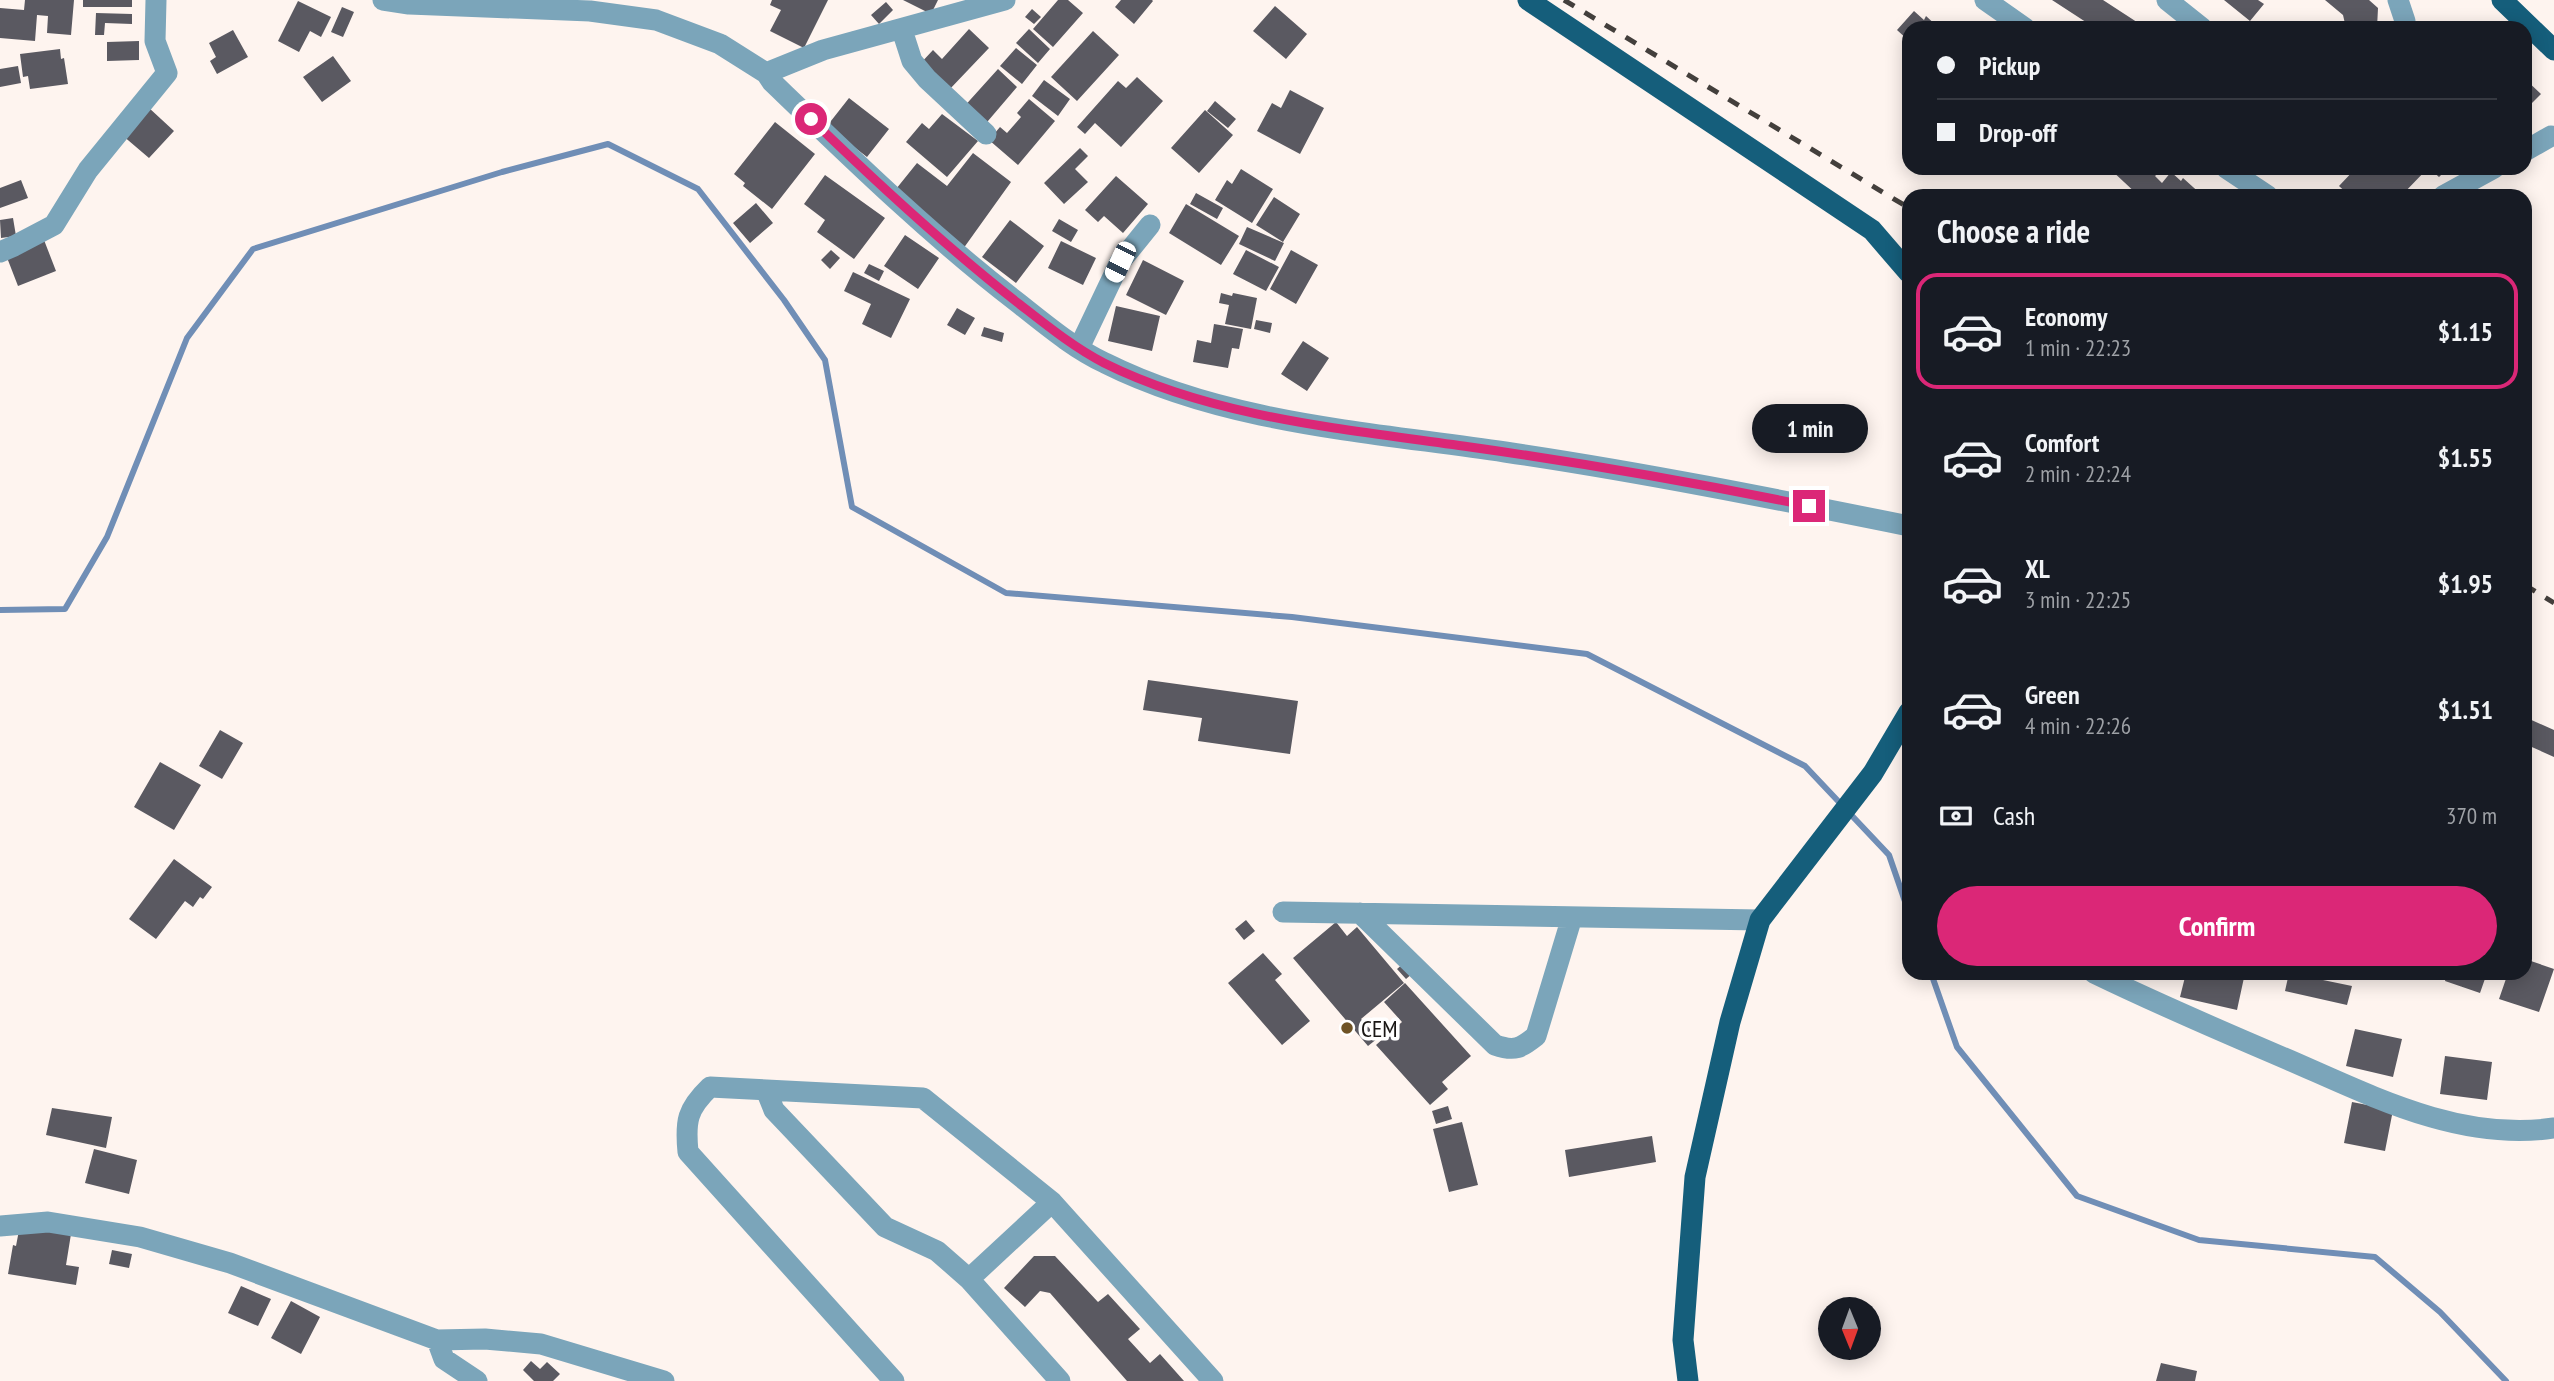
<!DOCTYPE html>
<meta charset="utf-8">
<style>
:root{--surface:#171b24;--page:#20242c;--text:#f1f3f6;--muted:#9ea1a6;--line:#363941;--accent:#db2777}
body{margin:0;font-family:"PT Sans Narrow",sans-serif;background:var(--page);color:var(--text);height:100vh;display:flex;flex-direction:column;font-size:26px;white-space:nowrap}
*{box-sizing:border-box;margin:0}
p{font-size:23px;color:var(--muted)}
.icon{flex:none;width:38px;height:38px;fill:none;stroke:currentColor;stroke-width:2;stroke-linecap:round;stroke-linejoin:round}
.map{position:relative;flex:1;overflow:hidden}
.panel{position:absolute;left:1902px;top:189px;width:630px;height:791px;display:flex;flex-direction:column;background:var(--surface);border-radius:21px;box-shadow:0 4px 18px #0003}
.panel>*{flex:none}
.banner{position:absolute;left:1902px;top:21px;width:630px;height:154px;border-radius:21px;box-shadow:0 4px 18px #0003;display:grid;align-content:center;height:154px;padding:0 35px;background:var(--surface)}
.needle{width:46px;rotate:179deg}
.fabs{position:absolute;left:1818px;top:1297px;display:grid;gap:14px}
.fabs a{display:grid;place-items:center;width:63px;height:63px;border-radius:50%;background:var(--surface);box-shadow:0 4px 18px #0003;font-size:35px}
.end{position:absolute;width:32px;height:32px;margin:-16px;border:9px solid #db2777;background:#fff;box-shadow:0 0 0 4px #fff}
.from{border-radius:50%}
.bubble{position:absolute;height:49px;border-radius:24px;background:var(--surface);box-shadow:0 4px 18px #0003;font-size:23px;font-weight:600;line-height:49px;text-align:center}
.car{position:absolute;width:21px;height:42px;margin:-21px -10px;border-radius:9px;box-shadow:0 0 5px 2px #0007;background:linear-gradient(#fff 24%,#345 0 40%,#fff 0 76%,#345 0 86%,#fff 0)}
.banner b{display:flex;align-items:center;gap:24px;height:66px;font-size:26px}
.banner b+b{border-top:2px solid var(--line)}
.banner i{width:18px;height:18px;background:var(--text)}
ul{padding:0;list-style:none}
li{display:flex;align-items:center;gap:21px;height:116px;margin:0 14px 10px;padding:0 21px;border:4px solid transparent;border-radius:21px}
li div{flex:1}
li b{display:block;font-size:26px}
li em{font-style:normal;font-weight:600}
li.on{border-color:var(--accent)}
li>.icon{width:63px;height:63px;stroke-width:1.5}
h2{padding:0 35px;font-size:32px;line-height:84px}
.pay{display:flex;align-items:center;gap:18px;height:77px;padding:0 35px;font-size:26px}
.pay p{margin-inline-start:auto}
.action{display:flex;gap:14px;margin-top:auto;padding:14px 35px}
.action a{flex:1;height:80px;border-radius:42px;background:var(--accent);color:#fff;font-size:28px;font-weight:600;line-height:80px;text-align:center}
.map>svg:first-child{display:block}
</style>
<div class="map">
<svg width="2554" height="1381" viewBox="0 0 2554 1381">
<rect width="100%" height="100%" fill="#fef4ef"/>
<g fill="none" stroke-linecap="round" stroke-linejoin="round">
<path stroke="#708eb6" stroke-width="6" d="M 0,610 L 65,609 L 107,537 L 187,338 L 253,249 L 502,172 L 608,144 L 698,189 L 784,300 L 825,360 L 852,507 L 1006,593 L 1292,617 L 1587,654 L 1805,766 L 1889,855 L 1909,913
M 1931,973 L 1957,1047 L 2077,1196 L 2199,1240 L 2375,1257 L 2440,1312 L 2506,1381"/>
</g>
<path fill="#5a5961" d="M 25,0 L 74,0 L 71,35 L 47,33 L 48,16 L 37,15 L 35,41 L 0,38 L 0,8 L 24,10 Z
M 83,0 L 132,0 L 132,7 L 83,7 Z
M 772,0 L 828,0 L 804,48 L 770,31 L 781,10 L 770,5 Z
M 903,0 L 938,0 L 931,14 Z
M 1058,0 L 1068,0 L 1083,13 L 1053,47 L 1033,29 Z
M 1121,0 L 1152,0 L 1153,1 L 1134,24 L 1115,7 Z
M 2052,0 L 2103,0 L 2146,28 L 2095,28 Z
M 2224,0 L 2258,0 L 2264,4 L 2250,21 Z
M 2325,0 L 2369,0 L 2378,8 L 2377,28 L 2346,28 L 2343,15 Z
M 298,1 L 331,17 L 321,37 L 310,31 L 299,52 L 278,41 Z
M 886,2 L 893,10 L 879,24 L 871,15 Z
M 1275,6 L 1307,34 L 1286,59 L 1253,31 Z
M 342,7 L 354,12 L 343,37 L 331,32 Z
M 1032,9 L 1041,17 L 1034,24 L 1025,17 Z
M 1914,11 L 1924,20 L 1926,16 L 1939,28 L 1909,28 L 1909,41 L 1897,30 Z
M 96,13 L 132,14 L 132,24 L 105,23 L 104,35 L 95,35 Z
M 969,29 L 989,48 L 948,91 L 919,65 L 933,50 L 942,59 Z
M 1029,29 L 1050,49 L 1038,63 L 1016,43 Z
M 233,30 L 248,57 L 217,74 L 210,61 L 216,57 L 209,43 Z
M 1093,31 L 1119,55 L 1077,101 L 1051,77 Z
M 139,41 L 139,60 L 107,61 L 107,42 Z
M 1016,48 L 1037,65 L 1022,84 L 1000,66 Z
M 60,49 L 61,59 L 64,58 L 68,84 L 30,89 L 28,76 L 23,77 L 20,54 Z
M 333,56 L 351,81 L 322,102 L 303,77 Z
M 18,66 L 21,83 L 0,87 L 0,69 Z
M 998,69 L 1017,87 L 982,128 L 961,110 Z
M 1137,77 L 1163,101 L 1121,147 L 1095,123 L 1085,134 L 1077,127 L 1118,81 L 1126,88 Z
M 2525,79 L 2541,94 L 2525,110 Z
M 1044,80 L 1070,99 L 1058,116 L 1032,96 Z
M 1290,90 L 1324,108 L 1300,154 L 1257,131 L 1272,103 L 1281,108 Z
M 849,98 L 889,129 L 867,157 L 827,126 Z
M 1029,99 L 1055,121 L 1018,165 L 989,140 L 1000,127 L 1007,133 L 1021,117 L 1017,113 Z
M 1215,101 L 1236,119 L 1228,128 L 1207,111 Z
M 148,107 L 174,131 L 149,158 L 122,135 Z
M 1205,110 L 1233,135 L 1199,173 L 1171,148 Z
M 942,114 L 978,141 L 947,177 L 906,142 L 922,123 L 929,129 Z
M 775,122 L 815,154 L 772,209 L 743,186 L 745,183 L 734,174 Z
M 1080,148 L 1088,156 L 1075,169 L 1088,182 L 1064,204 L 1044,183 Z
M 973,153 L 1011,182 L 963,249 L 892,194 L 917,163 L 947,186 Z
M 2109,168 L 2153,168 L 2158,173 L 2155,176 L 2162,183 L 2171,172 L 2181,181 L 2183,178 L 2203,196 L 2159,196 L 2154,191 L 2149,196 L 2139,196 Z
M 2356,168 L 2428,168 L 2401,196 L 2350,196 L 2339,186 Z
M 2429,168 L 2448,168 L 2439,177 Z
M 1241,169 L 1273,189 L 1252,223 L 1215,200 L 1227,180 L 1232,184 Z
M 825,175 L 885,218 L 854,259 L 817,232 L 825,220 L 804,204 Z
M 1116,176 L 1148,204 L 1123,233 L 1104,216 L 1098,222 L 1085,210 Z
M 21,180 L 28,198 L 0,208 L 0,188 Z
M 1196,193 L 1223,208 L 1217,219 L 1190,204 Z
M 1274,197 L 1300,214 L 1283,242 L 1256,225 Z
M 756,203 L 773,223 L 750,243 L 733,223 Z
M 1186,204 L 1239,236 L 1221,265 L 1169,233 Z
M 13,218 L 16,236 L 1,238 L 0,220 Z
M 1059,219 L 1078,230 L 1071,242 L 1052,231 Z
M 1010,220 L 1044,246 L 1016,283 L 982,257 Z
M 1247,227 L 1284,243 L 1275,261 L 1239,244 Z
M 905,235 L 939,258 L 918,289 L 884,266 Z
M 44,240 L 56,271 L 18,286 L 6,255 Z
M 1061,241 L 1096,258 L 1083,285 L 1048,268 Z
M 831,250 L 840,258 L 830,269 L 821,260 Z
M 1246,250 L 1279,267 L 1266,291 L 1233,274 Z
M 1291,250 L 1318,265 L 1296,304 L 1270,289 Z
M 1143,260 L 1184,281 L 1166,315 L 1126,295 Z
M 869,264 L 884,271 L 879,281 L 864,273 Z
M 853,272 L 910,299 L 891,338 L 862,324 L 871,304 L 844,291 Z
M 1221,293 L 1232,296 L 1233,293 L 1257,298 L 1251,329 L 1225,324 L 1229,305 L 1219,303 Z
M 1116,306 L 1160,316 L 1152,351 L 1108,341 Z
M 957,308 L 975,318 L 965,335 L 947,325 Z
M 1256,320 L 1272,323 L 1270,333 L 1254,329 Z
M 1214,324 L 1243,329 L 1239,349 L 1232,348 L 1228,368 L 1193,362 L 1197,340 L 1211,343 Z
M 984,327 L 1004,333 L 1002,342 L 981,336 Z
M 1303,341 L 1329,358 L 1307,391 L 1281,374 Z
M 1148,680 L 1298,701 L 1290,754 L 1198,741 L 1202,718 L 1143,710 Z
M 2527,718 L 2554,730 L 2554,757 L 2525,744 Z
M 220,730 L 243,743 L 222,779 L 199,766 Z
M 160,762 L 201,785 L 174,830 L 134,807 Z
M 174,859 L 212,887 L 203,899 L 200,897 L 193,907 L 185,901 L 156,939 L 129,919 Z
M 1246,920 L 1255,931 L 1244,940 L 1235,929 Z
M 1336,922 L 1347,936 L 1357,927 L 1404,983 L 1361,1019 L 1378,1038 L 1368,1046 L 1293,958 Z
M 1263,953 L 1282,974 L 1275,980 L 1310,1021 L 1282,1045 L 1228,983 Z
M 2525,959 L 2554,969 L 2539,1012 L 2499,999 L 2508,973 L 2525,973 Z
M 1404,963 L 1413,973 L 1406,979 L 1397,969 Z
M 2186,973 L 2245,973 L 2237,1010 L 2180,997 Z
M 2289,973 L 2352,986 L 2347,1005 L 2285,991 Z
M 2447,973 L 2487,973 L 2480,993 L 2445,981 Z
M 1405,983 L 1471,1056 L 1442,1082 L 1448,1089 L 1430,1105 L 1376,1045 L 1402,1022 L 1384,1002 Z
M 2355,1029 L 2402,1039 L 2393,1077 L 2346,1066 Z
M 2445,1056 L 2492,1062 L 2487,1100 L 2440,1094 Z
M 2352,1102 L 2393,1110 L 2385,1151 L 2344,1143 Z
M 1448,1106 L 1452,1119 L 1436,1124 L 1432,1111 Z
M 52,1108 L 112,1117 L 106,1148 L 46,1135 Z
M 1462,1122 L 1478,1185 L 1449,1192 L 1433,1129 Z
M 1652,1136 L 1656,1162 L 1569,1177 L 1565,1150 Z
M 94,1149 L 137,1160 L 129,1194 L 85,1183 Z
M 20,1225 L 71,1234 L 66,1265 L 79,1267 L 76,1285 L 8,1274 L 13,1245 L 16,1246 Z
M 112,1250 L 132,1254 L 129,1268 L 109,1264 Z
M 1034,1256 L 1055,1256 L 1098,1302 L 1108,1294 L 1140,1329 L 1128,1339 L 1150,1363 L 1160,1354 L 1184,1381 L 1127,1381 L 1050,1293 L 1040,1291 L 1025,1307 L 1004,1288 Z
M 241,1286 L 271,1299 L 258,1326 L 228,1313 Z
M 291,1301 L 320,1317 L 301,1354 L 271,1338 Z
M 531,1361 L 540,1369 L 547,1362 L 560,1374 L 553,1381 L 534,1381 L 523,1370 Z
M 2161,1363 L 2197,1371 L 2195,1381 L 2156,1381 Z"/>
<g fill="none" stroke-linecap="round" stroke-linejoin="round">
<path stroke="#7ba5ba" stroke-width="21" d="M 383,0 L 409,4 L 590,11 L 656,20 L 720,44 L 766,73 L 772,82 C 851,158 930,235 1017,302 C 1045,324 1073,348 1105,363 C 1227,424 1372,432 1505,452 C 1641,472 1775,499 1909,526
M 1985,0 L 2025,28
M 2167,0 L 2202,28
M 2398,0 L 2405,21 L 2404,28
M 902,30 L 912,61 L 927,79 L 986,134
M 766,73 L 823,50 L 1005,0
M 2525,151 L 2551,136
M 2226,168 L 2268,196
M 2443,196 L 2494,168
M 0,252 L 14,246 L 54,225 L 88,170 L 167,73 L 155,41 L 156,0
M 1079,348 L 1120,262 L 1150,225
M 1283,912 L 1760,920
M 1360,913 L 1495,1045 C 1515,1052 1521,1048 1536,1036 L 1572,917
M 2094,973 C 2158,1004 2223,1032 2289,1060 C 2372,1096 2460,1142 2554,1128
M 766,1090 L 774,1110 L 885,1227 L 937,1251 L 969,1279 L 1060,1381
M 0,1226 L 48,1222 L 140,1237 L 230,1263 L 437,1340 L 485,1339 L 541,1344 L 664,1381
M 969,1279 L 1052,1202
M 437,1340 L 444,1359 L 477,1381
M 894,1381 L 688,1152 C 685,1121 687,1109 710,1087 L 923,1098 L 1052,1202 L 1213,1381"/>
<path stroke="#155e7b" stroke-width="21" d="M 1528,0 L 1872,230 L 1909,273
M 2502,0 L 2554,50
M 1688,1381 L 1683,1340 L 1695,1177 L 1730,1022 L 1760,920 L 1873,773 L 1909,712"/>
<path stroke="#433f3c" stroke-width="5" stroke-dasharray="12 12" stroke-linecap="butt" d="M 1564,0 L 1909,208
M 2525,585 L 2554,603"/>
</g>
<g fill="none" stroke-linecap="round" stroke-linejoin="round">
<path stroke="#db2777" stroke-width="9" d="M 811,119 C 877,183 945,246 1018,303 C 1045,324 1073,347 1104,363 C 1217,419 1347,429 1470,447 C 1584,463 1697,483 1809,506"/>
</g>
<circle fill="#6f5326" stroke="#fff" stroke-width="2.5" cx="1347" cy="1028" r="7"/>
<g text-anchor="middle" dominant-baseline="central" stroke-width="7" stroke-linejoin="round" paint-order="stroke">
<g font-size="24" fill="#191614" stroke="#fff" text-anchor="start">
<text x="1361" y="1028">CEM</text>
</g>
</g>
</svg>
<div class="fabs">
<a><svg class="needle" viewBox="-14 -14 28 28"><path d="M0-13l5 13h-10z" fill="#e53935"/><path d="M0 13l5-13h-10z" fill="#9ea1a6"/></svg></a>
</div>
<i class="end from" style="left:811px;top:119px"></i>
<i class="end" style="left:1809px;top:506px"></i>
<div class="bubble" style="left:1752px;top:404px;width:116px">1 min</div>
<i class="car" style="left:1120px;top:262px;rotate:206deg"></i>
<div class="banner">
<b><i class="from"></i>Pickup</b>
<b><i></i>Drop-off</b>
</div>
<section class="panel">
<h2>Choose a ride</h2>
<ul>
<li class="on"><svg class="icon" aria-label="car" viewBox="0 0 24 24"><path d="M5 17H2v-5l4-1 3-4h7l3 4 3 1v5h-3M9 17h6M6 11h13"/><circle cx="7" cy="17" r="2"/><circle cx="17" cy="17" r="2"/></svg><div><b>Economy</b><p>1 min · 22:23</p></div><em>$1.15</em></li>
<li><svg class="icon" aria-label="car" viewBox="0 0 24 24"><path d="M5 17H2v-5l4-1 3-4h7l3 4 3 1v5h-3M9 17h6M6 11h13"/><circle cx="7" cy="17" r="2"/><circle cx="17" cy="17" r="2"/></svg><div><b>Comfort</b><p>2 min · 22:24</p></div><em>$1.55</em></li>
<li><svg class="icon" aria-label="car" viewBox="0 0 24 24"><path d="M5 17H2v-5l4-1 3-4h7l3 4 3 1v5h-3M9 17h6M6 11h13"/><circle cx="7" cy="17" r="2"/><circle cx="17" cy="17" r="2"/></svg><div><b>XL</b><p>3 min · 22:25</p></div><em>$1.95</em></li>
<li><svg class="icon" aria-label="car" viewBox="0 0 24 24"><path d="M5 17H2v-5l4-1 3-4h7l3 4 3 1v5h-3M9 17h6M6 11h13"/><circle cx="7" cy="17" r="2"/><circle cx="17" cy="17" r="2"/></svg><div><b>Green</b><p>4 min · 22:26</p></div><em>$1.51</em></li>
</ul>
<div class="pay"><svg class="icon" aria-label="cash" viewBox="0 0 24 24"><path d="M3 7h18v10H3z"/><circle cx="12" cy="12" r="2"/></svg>Cash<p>370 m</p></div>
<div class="action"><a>Confirm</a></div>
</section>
</div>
